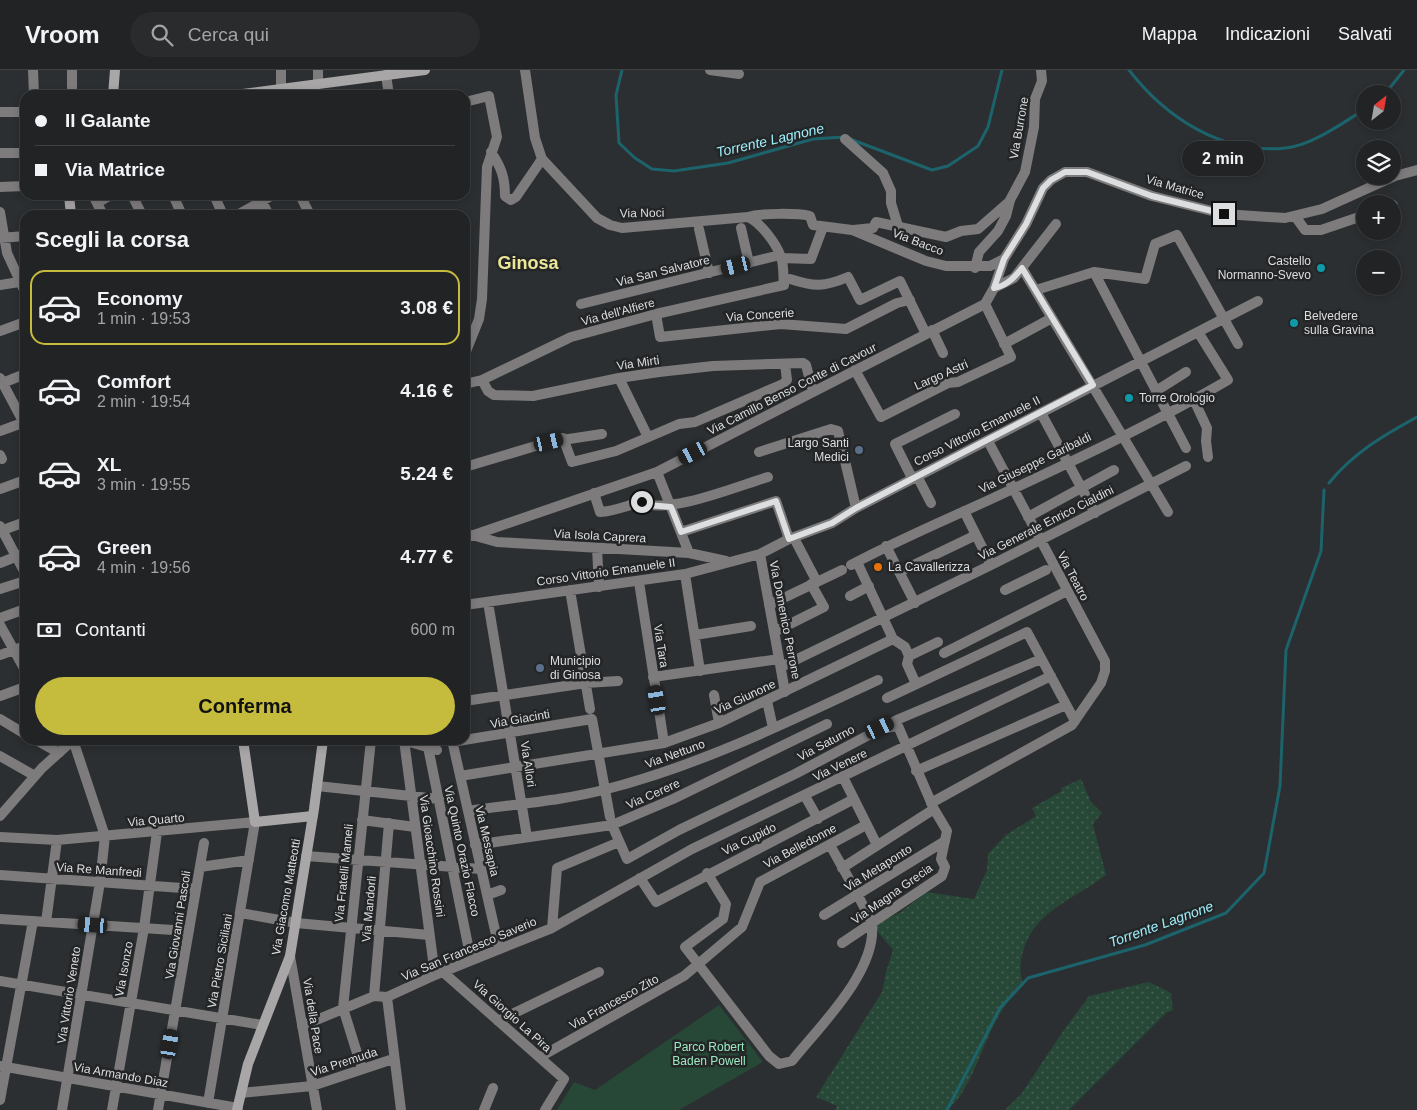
<!DOCTYPE html>
<html lang="it">
<meta charset="utf-8">
<style>
:root{--surface:#212325;--page:#292b2d;--text:#f1f3f6;--muted:#a2a4a7;--line:#3e4042;--accent:#c5bc3d}
body{margin:0;font-family:Arial,sans-serif;background:var(--page);color:var(--text);height:100vh;display:flex;flex-direction:column;font-size:19px;white-space:nowrap}
*{box-sizing:border-box;margin:0}
p{font-size:16px;color:var(--muted)}
.icon{flex:none;width:28px;height:28px;fill:none;stroke:currentColor;stroke-width:2;stroke-linecap:round;stroke-linejoin:round}
.map{position:relative;flex:1;overflow:hidden}
.side{position:absolute;left:20px;top:140px;width:450px;height:535px;display:flex;flex-direction:column;background:var(--surface);border-radius:15px;box-shadow:0 2px 8px #0003,0 0 0 1px var(--line)}
.side>*{flex:none}
.banner{position:absolute;left:20px;top:20px;width:450px;height:110px;border-radius:15px;box-shadow:0 2px 8px #0003,0 0 0 1px var(--line);display:grid;align-content:center;height:110px;padding:0 15px;background:var(--surface)}
.needle{width:32px;rotate:31deg}
.tools{position:absolute;left:1356px;top:15px;display:grid;gap:10px}
.tools a{display:grid;place-items:center;width:45px;height:45px;border-radius:50%;background:var(--surface);box-shadow:0 2px 8px #0003,0 0 0 1px var(--line);font-size:25px}
.end{position:absolute;width:22px;height:22px;margin:-11px;border:6px solid #dcdedf;background:#111;box-shadow:0 0 0 2px #111}
.from{border-radius:50%}
.bubble{position:absolute;height:35px;border-radius:18px;background:var(--surface);box-shadow:0 2px 8px #0003,0 0 0 1px var(--line);font-size:16px;font-weight:800;line-height:35px;text-align:center}
.car{position:absolute;width:15px;height:30px;margin:-15px -8px;border-radius:6px;box-shadow:0 0 4px 1px #0007;background:linear-gradient(#222 24%,#8ab4d8 0 40%,#222 0 76%,#8ab4d8 0 86%,#222 0)}
.banner b{display:flex;align-items:center;gap:18px;height:48px;font-size:19px}
.banner b+b{border-top:1px solid var(--line)}
.banner i{width:12px;height:12px;background:var(--text)}
ul{padding:0;list-style:none}
li{display:flex;align-items:center;gap:15px;height:75px;margin:0 10px 8px;padding:0 5px;border:2px solid transparent;border-radius:15px}
li div{flex:1}
li b{display:block;font-size:19px}
li em{font-style:normal;font-weight:800}
li.on{border-color:var(--accent)}
li>.icon{width:45px;height:45px;stroke-width:1.5}
h2{padding:0 15px;font-size:22px;line-height:60px}
.pay{display:flex;align-items:center;gap:12px;height:55px;padding:0 15px;font-size:19px}
.pay p{margin-inline-start:auto}
.primary-button{display:flex;gap:10px;margin-top:auto;padding:10px 15px}
.primary-button a{flex:1;height:58px;border-radius:30px;background:var(--accent);color:#111;font-size:20px;font-weight:800;line-height:58px;text-align:center}
header{display:flex;align-items:center;gap:30px;box-sizing:border-box;height:70px;padding:0 25px;background:var(--surface);border-bottom:1px solid var(--line)}
header strong{font-size:24px}
nav{display:flex;gap:28px;margin-inline-start:auto;font-size:18px}
.search{width:350px;height:45px;background:var(--page);display:flex;align-items:center;gap:12px;box-sizing:border-box;padding:0 18px;border-radius:28px;color:var(--muted);font-size:19px}
.map>svg:first-child{display:block}
</style>
<header>
<strong>Vroom</strong>
<div class="search"><svg class="icon" aria-label="search" viewBox="0 0 24 24"><circle cx="10" cy="10" r="6"/><path d="M15 15l6 6"/></svg>Cerca qui</div>
<nav><a>Mappa</a><a>Indicazioni</a><a>Salvati</a></nav>
</header>
<div class="map">
<svg width="1417" height="1040" viewBox="0 0 1417 1040">
<defs>
<pattern id="grass-dots" width="8" height="8" patternUnits="userSpaceOnUse" patternTransform="scale(1.25)"><rect width="8" height="8" fill="#274737"/><path d="M2 2h.1M6 6h.1" fill="none" stroke="#466154" stroke-width="1.8" stroke-linecap="round"/></pattern>
</defs>
<rect width="100%" height="100%" fill="#2c2f31"/>
<path fill="url(#grass-dots)" d="M 1081,709 L 1091,732 L 1102,743 L 1093,754 L 1106,805 C 1075,829 1035,840 1023,881 C 1020,892 1019,905 1024,915 C 993,939 984,985 965,1018 C 961,1026 954,1033 948,1040 L 835,1040 L 837,1036 L 816,1027 L 882,922 L 886,902 L 893,880 L 873,856 L 901,842 L 926,822 L 974,829 L 987,800 L 988,784 L 1006,765 L 1036,746 L 1032,738 L 1062,721 L 1061,718 Z
M 1149,912 L 1171,923 L 1173,940 L 1166,943 L 1069,1040 L 1005,1040 L 1022,1023 L 1059,967 L 1089,926 Z"/>
<path fill="#274737" d="M 719,935 L 763,992 L 679,1040 L 557,1040 L 574,1012 L 595,1020 Z"/>
<g fill="none" stroke-linecap="round" stroke-linejoin="round">
<path stroke="#1c636c" stroke-width="3" d="M 622,0 L 616,25 L 619,73 L 635,88 L 652,99 L 674,101 L 728,93 L 813,69 L 844,67
M 1129,0 C 1166,48 1223,85 1286,78 C 1312,75 1343,53 1365,39
M 1385,24 L 1404,0
M 850,69 L 932,100 L 948,96 L 978,76 L 988,57 L 1002,0
M 1329,413 C 1353,383 1384,365 1417,347
M 947,1040 L 1000,938 L 1028,908 L 1145,875 L 1226,843 L 1264,803 L 1280,716 L 1286,580 L 1321,481 L 1324,420"/>
<path stroke="#7d7b7b" stroke-width="10" d="M 33,0 L 34,25
M 72,0 L 72,25
M 525,0 L 535,68 L 542,89 L 597,148 L 610,155 L 622,158 L 748,147 C 760,143 798,143 810,146 L 813,155 L 852,160 L 926,191 L 946,196 L 990,196 L 1004,189
M 710,0 L 739,4
M 386,5 L 389,25
M 318,14 L 318,0
M 281,18 L 281,0
M 465,32 L 489,26 L 497,67 L 487,97 L 482,229 L 479,249 L 465,284
M 0,42 L 25,42
M 845,69 L 883,103 L 891,121 L 891,133 L 898,156
M 491,82 C 501,97 505,107 505,126 L 511,130 L 516,127 L 542,89
M 0,83 L 25,83
M 0,117 L 25,116
M 93,125 L 103,145
M 132,125 L 142,145
M 173,125 L 182,145
M 214,125 L 223,145
M 300,125 L 310,145
M 259,126 L 269,145
M 97,133 L 111,125
M 1392,136 L 1393,135
M 0,142 L 7,183 L 25,222
M 237,145 L 273,125
M 1295,146 L 1305,160 L 1321,160 L 1365,145
M 741,158 L 749,193
M 699,159 L 709,203
M 853,160 L 873,158 L 876,152 L 946,167 L 961,161 L 978,159 L 1010,131
M 0,168 L 25,166
M 781,188 L 811,189 L 823,157
M 975,198 L 979,182 L 998,161 L 1006,146 L 1010,130 L 1025,102 L 1034,57 L 1035,29 L 1042,11 L 1041,0
M 1022,198 L 1168,442
M 1094,202 L 1186,378
M 790,209 C 815,217 824,217 848,207 L 860,230 L 900,211 L 926,264
M 0,215 L 19,212
M 994,218 L 1014,208 L 1056,154
M 1036,220 L 1094,202 L 1145,209 L 1155,174 L 1177,165 L 1238,274
M 581,234 L 780,185
M 985,234 L 994,218 L 1004,189 L 1026,154 L 1043,118 L 1051,110 L 1065,102 L 1087,102 L 1152,126 L 1224,144 L 1285,148 L 1322,139 L 1395,106 L 1417,100
M 656,244 L 660,267 L 781,254 L 846,259 L 897,233 L 910,230
M 932,260 L 943,283
M 0,261 L 25,252
M 1004,274 L 1052,248
M 855,300 L 881,347 L 948,313 L 958,312 L 1011,287 L 985,234
M 0,308 L 25,355
M 619,308 L 648,367
M 482,310 L 488,321 L 494,325 L 533,326 L 619,308 L 659,302 L 713,296 L 803,293 L 806,295 L 813,322
M 0,314 L 25,304
M 465,314 L 482,310 L 571,267 L 656,244 L 784,215 C 783,206 784,195 781,187 C 776,173 761,153 748,147
M 1156,321 L 1186,302
M 1194,330 L 1207,358 L 1206,371 L 1208,387
M 1041,343 L 1095,443
M 0,361 L 25,352
M 563,368 L 572,392 L 616,381 L 679,354 L 695,352 L 783,314 L 787,310 L 785,294
M 759,382 L 831,359 L 838,361 L 856,438
M 0,385 L 2,389
M 465,397 L 549,372 L 602,364
M 657,402 L 689,483
M 917,406 L 931,433
M 912,408 L 895,374 L 955,344
M 0,419 L 25,410
M 594,423 L 600,442 C 615,441 628,435 642,432 C 666,446 740,415 768,407
M 964,441 L 991,495
M 1028,447 L 1114,400
M 0,456 L 25,503
M 0,461 L 25,452
M 681,462 L 776,431 L 789,469
M 472,465 L 497,472 L 689,483 L 726,491
M 465,468 L 657,402 L 985,234
M 794,468 L 817,512
M 886,476 L 915,533
M 597,478 L 599,517
M 760,484 L 785,622
M 857,492 L 893,569 L 905,577 L 909,586 L 907,594 L 916,614
M 0,493 L 25,483
M 851,495 C 896,471 943,451 989,430 C 1069,393 1151,355 1228,310 L 1198,262
M 899,502 L 976,465
M 685,504 L 700,601
M 639,512 L 664,673
M 0,519 L 25,511
M 570,520 L 590,639
M 1005,520 L 1046,500
M 850,526 L 869,516
M 488,532 L 527,767
M 465,535 L 685,504 L 760,484 L 789,469 L 832,453 L 856,438 L 1258,231
M 769,535 L 842,500
M 0,548 L 25,539
M 0,555 L 25,600
M 774,562 L 824,537 L 811,514
M 695,565 L 751,556
M 944,583 L 1067,521
M 0,585 L 25,576
M 909,586 L 938,572
M 781,597 L 991,495 L 1186,396
M 653,607 L 779,589
M 714,625 L 719,653
M 0,626 L 25,617
M 887,628 L 1027,562 L 1075,651
M 465,631 L 586,613 L 618,611
M 767,631 L 773,658
M 0,649 L 25,664
M 36,670 L 59,683
M 403,670 L 437,680
M 404,670 L 435,905
M 452,670 L 499,878
M 452,672 L 592,649 L 610,747
M 428,677 L 471,890
M 0,686 L 35,706
M 916,701 L 1066,635
M 460,706 L 664,673 L 719,653 L 893,569
M 843,707 L 877,775
M 317,716 L 439,729
M 805,726 L 818,749
M 931,733 L 1072,655 L 1101,613 L 1105,601 L 1105,591 L 988,371
M 468,741 C 514,734 562,731 607,719 C 701,695 790,651 878,610
M 0,746 L 42,698 L 73,670
M 362,750 L 415,757
M 612,755 L 627,789 L 679,760 L 795,704 L 899,649 L 1041,589
M 0,767 L 57,770 L 255,752 L 208,1033
M 475,775 L 612,755 L 673,729 L 827,654
M 306,786 L 481,799
M 200,797 L 249,790
M 842,798 L 934,739
M 707,803 L 726,834 L 723,849 L 685,877 L 769,986 L 779,994 L 792,991 C 819,957 876,902 872,856 C 871,846 837,788 830,775
M 0,805 L 196,819
M 640,808 L 656,832 L 854,729
M 487,825 L 501,820
M 241,843 L 296,853 L 429,865
M 824,845 L 945,771
M 0,849 L 189,861
M 46,852 L 57,770
M 552,858 L 557,798 L 619,772
M 842,873 L 942,806 L 945,797 L 941,789 L 947,761 L 934,739 L 898,656 L 886,658
M 290,886 L 317,1040
M 443,902 L 564,1009 L 545,1040
M 0,911 L 262,955
M 374,926 L 389,753
M 387,927 L 401,1040
M 498,951 L 599,902
M 302,956 L 374,926 L 387,927 L 435,905 L 552,858 L 692,779 L 1051,606
M 540,987 L 684,906 L 742,857 L 760,812 L 866,755
M 0,996 L 238,1038
M 362,999 L 343,938 L 371,670
M 241,1023 L 312,1016 L 393,989
M 0,1030 L 33,851
M 62,1040 L 100,812 L 105,766 L 73,670
M 112,1040 L 144,858 L 157,762
M 158,1040 L 204,773
M 484,1040 L 493,1018"/>
<path stroke="#a9a6a7" stroke-width="10" d="M 113,25 L 115,0
M 235,25 L 425,0
M 69,125 L 71,145
M 243,670 L 255,752 L 313,746
M 237,1040 L 248,994 L 290,886 L 314,739 L 323,670"/>
</g>
<g fill="none" stroke-linecap="round" stroke-linejoin="round">
<path stroke="#dcdedf" stroke-width="6" d="M 642,432 L 648,435 L 671,437 L 681,462 L 776,431 L 789,469 L 832,453 L 856,438 L 1093,315 L 1022,198 C 1014,208 1006,216 994,218 L 1004,189 L 1026,154 L 1043,118 L 1051,110 L 1065,102 L 1087,102 L 1152,126 L 1224,144"/>
</g>
<g fill="#0f9aa8" stroke="#232527" stroke-width="2">
<circle cx="1321" cy="198" r="5"/>
<circle cx="1294" cy="253" r="5"/>
<circle cx="1129" cy="328" r="5"/>
</g>
<g fill="#5c6f8a" stroke="#232527" stroke-width="2">
<circle cx="859" cy="380" r="5"/>
<circle cx="540" cy="598" r="5"/>
</g>
<circle fill="#e8710a" stroke="#232527" stroke-width="2" cx="878" cy="497" r="5"/>
<g text-anchor="middle" dominant-baseline="central" stroke-width="5" stroke-linejoin="round" paint-order="stroke">
<g font-size="12" fill="#dcdedf" stroke="#232527">
<text transform="translate(1019 58) rotate(-80)">Via Burrone</text>
<text transform="translate(1175 117) rotate(16)">Via Matrice</text>
<text transform="translate(642 143) rotate(-1)">Via Noci</text>
<text transform="translate(918 172) rotate(21)">Via Bacco</text>
<text transform="translate(663 201) rotate(-14)">Via San Salvatore</text>
<text transform="translate(618 242) rotate(-15)">Via dell'Alfiere</text>
<text transform="translate(760 245) rotate(-4)">Via Concerie</text>
<text transform="translate(638 293) rotate(-8)">Via Mirti</text>
<text transform="translate(941 305) rotate(-24)">Largo Astri</text>
<text transform="translate(792 319) rotate(-27)">Via Camillo Benso Conte di Cavour</text>
<text transform="translate(977 361) rotate(-27)">Corso Vittorio Emanuele II</text>
<text transform="translate(1035 393) rotate(-26)">Via Giuseppe Garibaldi</text>
<text transform="translate(1046 453) rotate(-27)">Via Generale Enrico Cialdini</text>
<text transform="translate(600 466) rotate(3)">Via Isola Caprera</text>
<text transform="translate(606 502) rotate(-8)">Corso Vittorio Emanuele II</text>
<text transform="translate(1073 506) rotate(62)">Via Teatro</text>
<text transform="translate(785 550) rotate(79)">Via Domenico Perrone</text>
<text transform="translate(661 576) rotate(81)">Via Tara</text>
<text transform="translate(745 627) rotate(-25)">Via Giunone</text>
<text transform="translate(520 649) rotate(-10)">Via Giacinti</text>
<text transform="translate(826 673) rotate(-28)">Via Saturno</text>
<text transform="translate(675 684) rotate(-20)">Via Nettuno</text>
<text transform="translate(528 694) rotate(81)">Via Allori</text>
<text transform="translate(840 695) rotate(-26)">Via Venere</text>
<text transform="translate(653 724) rotate(-24)">Via Cerere</text>
<text transform="translate(156 750) rotate(-5)">Via Quarto</text>
<text transform="translate(749 769) rotate(-26)">Via Cupido</text>
<text transform="translate(487 771) rotate(77)">Via Messapia</text>
<text transform="translate(800 776) rotate(-28)">Via Belledonne</text>
<text transform="translate(462 781) rotate(78)">Via Quinto Orazio Flacco</text>
<text transform="translate(432 786) rotate(82)">Via Gioacchino Rossini</text>
<text transform="translate(878 798) rotate(-32)">Via Metaponto</text>
<text transform="translate(99 800) rotate(4)">Via Re Manfredi</text>
<text transform="translate(344 803) rotate(-84)">Via Fratelli Mameli</text>
<text transform="translate(892 824) rotate(-35)">Via Magna Grecia</text>
<text transform="translate(286 827) rotate(-80)">Via Giacomo Matteotti</text>
<text transform="translate(369 839) rotate(-85)">Via Mandorli</text>
<text transform="translate(178 855) rotate(-81)">Via Giovanni Pascoli</text>
<text transform="translate(469 879) rotate(-23)">Via San Francesco Saverio</text>
<text transform="translate(220 891) rotate(-80)">Via Pietro Siciliani</text>
<text transform="translate(124 899) rotate(-80)">Via Isonzo</text>
<text transform="translate(69 925) rotate(-81)">Via Vittorio Veneto</text>
<text transform="translate(614 932) rotate(-29)">Via Francesco Zito</text>
<text transform="translate(313 946) rotate(81)">Via della Pace</text>
<text transform="translate(512 946) rotate(42)">Via Giorgio La Pira</text>
<text transform="translate(344 992) rotate(-18)">Via Premuda</text>
<text transform="translate(121 1005) rotate(10)">Via Armando Diaz</text>
</g>
<g font-size="12" fill="#dcdedf" stroke="#232527" text-anchor="start">
<text x="1311" y="191" text-anchor="end">Castello<tspan x="1311" dy="14">Normanno-Svevo</tspan></text>
<text x="1304" y="246">Belvedere<tspan x="1304" dy="14">sulla Gravina</tspan></text>
<text x="1139" y="328">Torre Orologio</text>
<text x="849" y="373" text-anchor="end">Largo Santi<tspan x="849" dy="14">Medici</tspan></text>
<text x="888" y="497">La Cavallerizza</text>
<text x="550" y="591">Municipio<tspan x="550" dy="14">di Ginosa</tspan></text>
</g>
<g font-size="12" fill="#9aeabf" stroke="#232527">
<text x="709" y="977">Parco Robert<tspan x="709" dy="14">Baden Powell</tspan></text>
</g>
<g font-size="14" font-style="italic" fill="#9eeefa" stroke="#232527">
<text transform="translate(770 70) rotate(-13)">Torrente Lagnone</text>
<text transform="translate(1161 854) rotate(-20)">Torrente Lagnone</text>
</g>
<g font-size="18" font-weight="bold" fill="#ede899" stroke="#232527">
<text x="528" y="193">Ginosa</text>
</g>
</g>
</svg>
<div class="tools">
<a><svg class="needle" viewBox="-14 -14 28 28"><path d="M0-13l5 13h-10z" fill="#e53935"/><path d="M0 13l5-13h-10z" fill="#a2a4a7"/></svg></a>
<a><svg class="icon" aria-label="layers" viewBox="0 0 24 24"><path d="M12 4l9 5-9 5-9-5zM3 14l9 5 9-5"/></svg></a>
<a>+</a>
<a>−</a>
</div>
<i class="end from" style="left:642px;top:432px"></i>
<i class="end" style="left:1224px;top:144px"></i>
<div class="bubble" style="left:1182px;top:71px;width:82px">2 min</div>
<i class="car" style="left:736px;top:196px;rotate:256deg"></i>
<i class="car" style="left:549px;top:372px;rotate:77deg"></i>
<i class="car" style="left:693px;top:383px;rotate:243deg"></i>
<i class="car" style="left:657px;top:630px;rotate:350deg"></i>
<i class="car" style="left:880px;top:658px;rotate:64deg"></i>
<i class="car" style="left:93px;top:855px;rotate:274deg"></i>
<i class="car" style="left:170px;top:974px;rotate:10deg"></i>
<div class="banner">
<b><i class="from"></i>Il Galante</b>
<b><i></i>Via Matrice</b>
</div>
<section class="side">
<h2>Scegli la corsa</h2>
<ul>
<li class="on"><svg class="icon" aria-label="car" viewBox="0 0 24 24"><path d="M5 17H2v-5l4-1 3-4h7l3 4 3 1v5h-3M9 17h6M6 11h13"/><circle cx="7" cy="17" r="2"/><circle cx="17" cy="17" r="2"/></svg><div><b>Economy</b><p>1 min · 19:53</p></div><em>3.08 €</em></li>
<li><svg class="icon" aria-label="car" viewBox="0 0 24 24"><path d="M5 17H2v-5l4-1 3-4h7l3 4 3 1v5h-3M9 17h6M6 11h13"/><circle cx="7" cy="17" r="2"/><circle cx="17" cy="17" r="2"/></svg><div><b>Comfort</b><p>2 min · 19:54</p></div><em>4.16 €</em></li>
<li><svg class="icon" aria-label="car" viewBox="0 0 24 24"><path d="M5 17H2v-5l4-1 3-4h7l3 4 3 1v5h-3M9 17h6M6 11h13"/><circle cx="7" cy="17" r="2"/><circle cx="17" cy="17" r="2"/></svg><div><b>XL</b><p>3 min · 19:55</p></div><em>5.24 €</em></li>
<li><svg class="icon" aria-label="car" viewBox="0 0 24 24"><path d="M5 17H2v-5l4-1 3-4h7l3 4 3 1v5h-3M9 17h6M6 11h13"/><circle cx="7" cy="17" r="2"/><circle cx="17" cy="17" r="2"/></svg><div><b>Green</b><p>4 min · 19:56</p></div><em>4.77 €</em></li>
</ul>
<div class="pay"><svg class="icon" aria-label="cash" viewBox="0 0 24 24"><path d="M3 7h18v10H3z"/><circle cx="12" cy="12" r="2"/></svg>Contanti<p>600 m</p></div>
<div class="primary-button"><a>Conferma</a></div>
</section>
</div>
